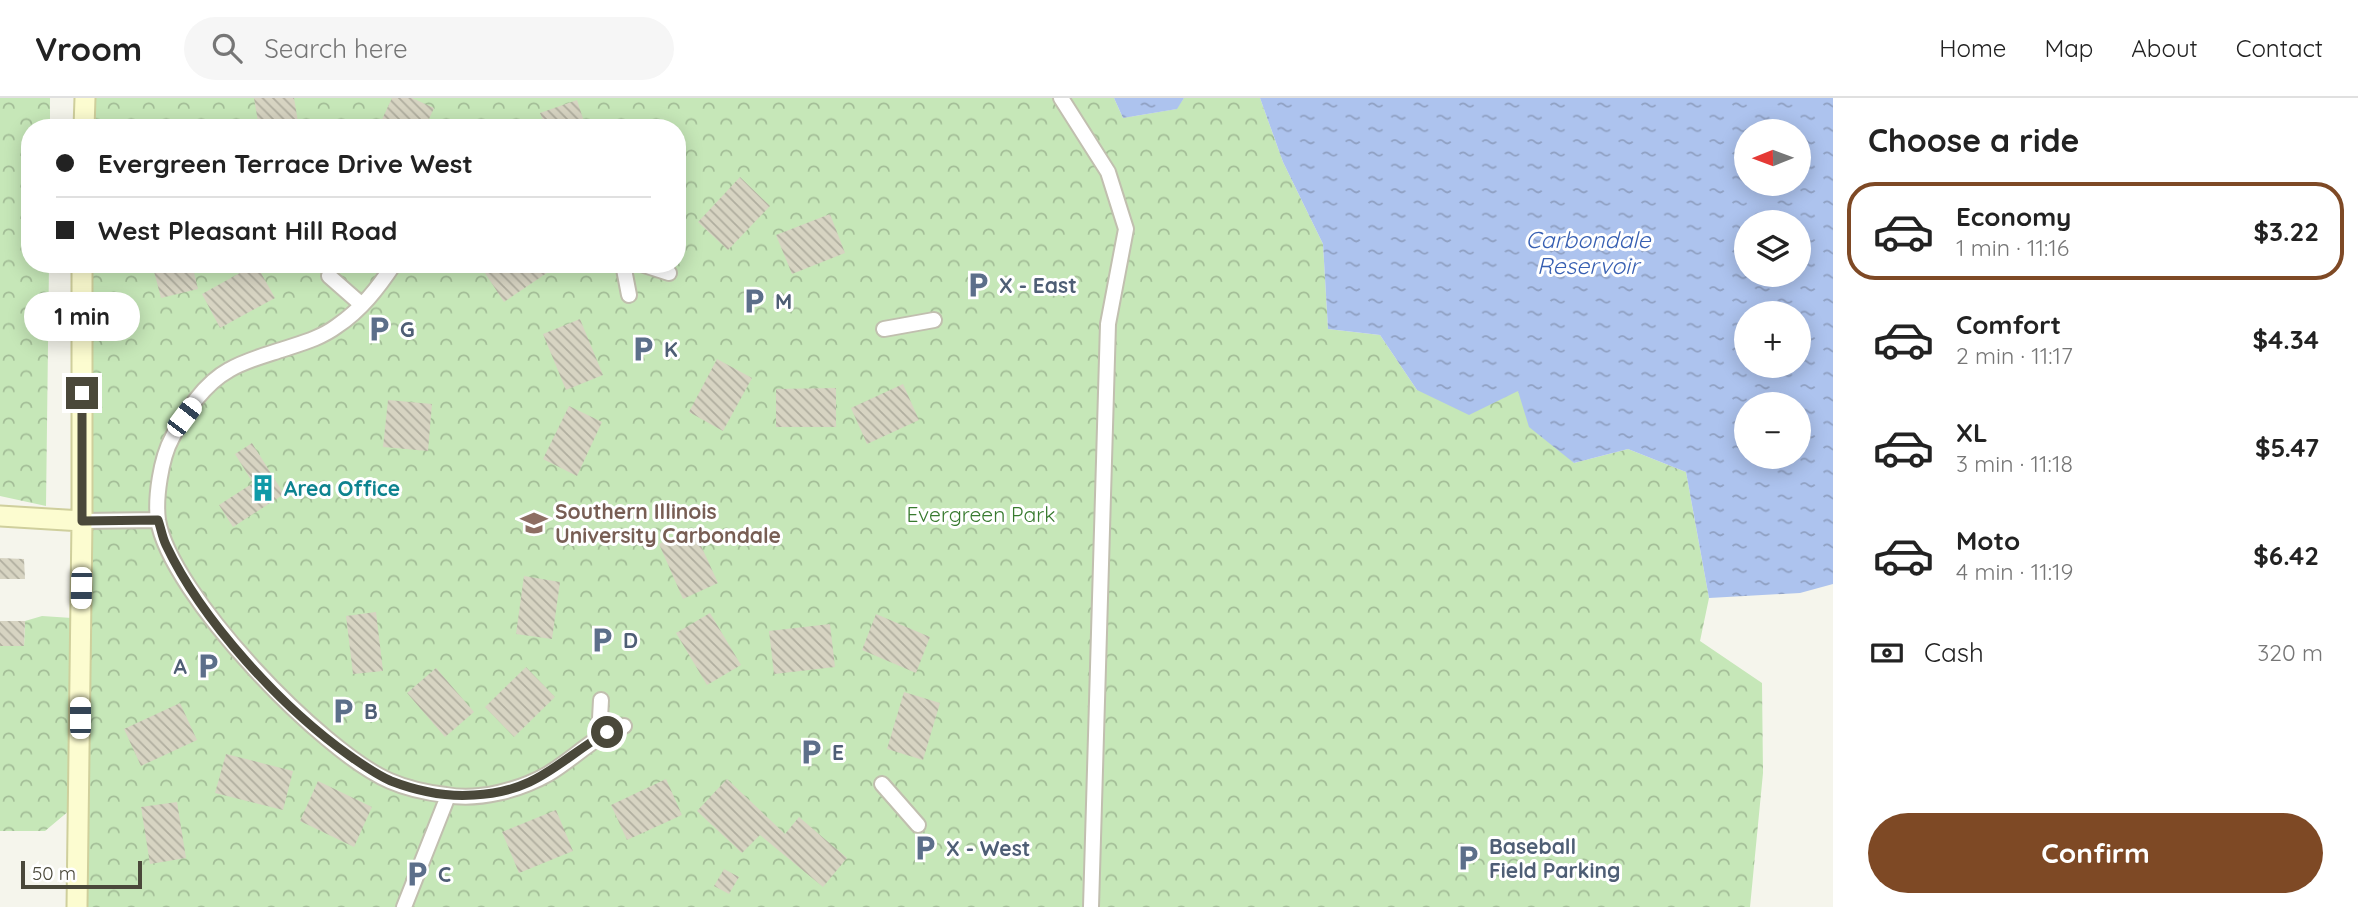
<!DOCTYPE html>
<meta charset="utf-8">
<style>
:root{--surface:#fff;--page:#f6f6f6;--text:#222;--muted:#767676;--line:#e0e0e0;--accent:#7e4925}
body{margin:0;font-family:Quicksand,sans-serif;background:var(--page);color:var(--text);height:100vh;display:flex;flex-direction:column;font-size:26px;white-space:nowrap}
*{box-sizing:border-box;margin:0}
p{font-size:23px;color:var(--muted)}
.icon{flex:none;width:38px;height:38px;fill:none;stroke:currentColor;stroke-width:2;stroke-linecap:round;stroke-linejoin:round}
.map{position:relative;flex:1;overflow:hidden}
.sheet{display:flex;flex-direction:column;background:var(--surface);width:525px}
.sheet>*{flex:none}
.top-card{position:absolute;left:21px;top:21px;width:665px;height:154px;border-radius:28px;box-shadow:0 4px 18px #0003;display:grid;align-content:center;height:154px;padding:0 35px;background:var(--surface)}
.needle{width:46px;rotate:269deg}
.buttons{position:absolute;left:1734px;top:21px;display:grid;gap:14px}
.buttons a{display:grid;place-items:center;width:77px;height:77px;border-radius:50%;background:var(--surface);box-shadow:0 4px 18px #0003;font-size:35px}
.scale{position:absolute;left:21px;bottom:18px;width:121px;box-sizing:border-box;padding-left:7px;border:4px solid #4a483a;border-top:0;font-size:19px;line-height:24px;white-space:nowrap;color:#4a483a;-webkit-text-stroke:5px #fff;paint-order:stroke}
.end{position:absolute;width:32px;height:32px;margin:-16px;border:9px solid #4a483a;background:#fff;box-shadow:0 0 0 4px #fff}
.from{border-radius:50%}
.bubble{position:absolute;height:49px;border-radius:24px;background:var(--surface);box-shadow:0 4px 18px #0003;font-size:23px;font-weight:800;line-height:49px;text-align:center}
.car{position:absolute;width:21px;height:42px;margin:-21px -10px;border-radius:9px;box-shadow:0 0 5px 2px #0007;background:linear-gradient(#fff 24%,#345 0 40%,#fff 0 76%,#345 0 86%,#fff 0)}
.top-card b{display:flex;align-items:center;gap:24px;height:66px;font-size:26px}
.top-card b+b{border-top:2px solid var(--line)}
.top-card i{width:18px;height:18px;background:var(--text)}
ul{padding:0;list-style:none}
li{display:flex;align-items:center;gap:21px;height:98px;margin:0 14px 10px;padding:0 21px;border:4px solid transparent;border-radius:28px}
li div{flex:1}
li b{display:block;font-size:26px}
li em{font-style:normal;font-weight:800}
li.selected{border-color:var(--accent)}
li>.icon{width:63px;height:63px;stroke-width:1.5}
h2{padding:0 35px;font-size:32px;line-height:84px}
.pay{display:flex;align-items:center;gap:18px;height:77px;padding:0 35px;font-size:26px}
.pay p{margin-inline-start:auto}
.action{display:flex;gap:14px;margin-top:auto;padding:14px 35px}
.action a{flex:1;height:80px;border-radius:42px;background:var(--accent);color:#fff;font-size:28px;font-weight:800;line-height:80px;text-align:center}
header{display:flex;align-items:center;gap:42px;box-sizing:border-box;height:98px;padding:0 35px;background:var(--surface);border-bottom:2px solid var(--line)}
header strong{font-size:33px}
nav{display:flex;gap:38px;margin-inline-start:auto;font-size:24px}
.search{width:490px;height:63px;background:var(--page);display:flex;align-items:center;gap:18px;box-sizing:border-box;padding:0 24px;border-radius:38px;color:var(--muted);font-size:26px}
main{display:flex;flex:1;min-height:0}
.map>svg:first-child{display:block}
</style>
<header>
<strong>Vroom</strong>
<div class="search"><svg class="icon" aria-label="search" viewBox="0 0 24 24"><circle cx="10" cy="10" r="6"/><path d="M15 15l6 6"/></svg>Search here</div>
<nav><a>Home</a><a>Map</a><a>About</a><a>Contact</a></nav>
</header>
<main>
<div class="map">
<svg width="1833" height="809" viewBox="0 0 1833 809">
<defs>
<pattern id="forest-crowns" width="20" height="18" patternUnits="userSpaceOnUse" patternTransform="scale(1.75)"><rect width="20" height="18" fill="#c6e7b8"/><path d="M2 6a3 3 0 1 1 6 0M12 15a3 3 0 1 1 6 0" fill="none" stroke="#a3bd97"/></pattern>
<pattern id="water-ripples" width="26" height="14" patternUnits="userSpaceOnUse" patternTransform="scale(1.75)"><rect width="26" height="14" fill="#adc3ee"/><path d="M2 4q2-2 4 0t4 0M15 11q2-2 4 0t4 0" fill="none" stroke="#8fa0c2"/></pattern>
<pattern id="building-back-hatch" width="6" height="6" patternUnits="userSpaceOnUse" patternTransform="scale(1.75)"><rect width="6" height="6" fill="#d7d4c2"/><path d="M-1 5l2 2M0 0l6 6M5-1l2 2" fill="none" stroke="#b0ae9f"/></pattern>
</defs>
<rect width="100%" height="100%" fill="#f5f5ec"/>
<path fill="url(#forest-crowns)" d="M 0,0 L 50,0 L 50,30 L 30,30 L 30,166 L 49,166 L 46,408 L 0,398 Z
M 91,0 L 1114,0 L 1123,20 L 1176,11 L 1184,0 L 1260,0 L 1283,64 L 1323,146 L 1328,231 L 1380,237 L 1417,292 L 1518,293 L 1574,365 L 1628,351 L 1686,374 L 1709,500 L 1700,543 L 1762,585 L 1763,675 L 1750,809 L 77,809 L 82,166 L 677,166 L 677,30 L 89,30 Z
M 42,518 L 72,520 L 70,712 L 45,733 L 0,733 L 0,548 L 24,548 L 25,523 Z"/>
<path fill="url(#water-ripples)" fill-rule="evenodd" d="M 1114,0 L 1184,0 L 1177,11 L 1123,20 Z
M 1260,0 L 1833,0 L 1833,486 L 1800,495 L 1709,500 L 1686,374 L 1628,351 L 1574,365 L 1529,329 L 1518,293 L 1469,317 L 1417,292 L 1380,237 L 1328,231 L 1323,146 L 1283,64 ZM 1746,33 L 1799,33 L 1799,86 L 1746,86 ZM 1746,124 L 1799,124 L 1799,177 L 1746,177 ZM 1746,215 L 1799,215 L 1799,268 L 1746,268 ZM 1746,306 L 1799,306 L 1799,359 L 1746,359 Z"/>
<path fill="url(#building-back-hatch)" d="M 254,0 L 294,0 L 299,30 L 259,30 Z
M 392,0 L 412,0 L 434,10 L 425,30 L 378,30 Z
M 577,2 L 586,30 L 546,30 L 540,15 Z
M 740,79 L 770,108 L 728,152 L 698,124 Z
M 830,116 L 845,155 L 792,176 L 776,137 Z
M 152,166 L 192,166 L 198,191 L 161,200 Z
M 256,166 L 275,200 L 220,230 L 202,196 Z
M 479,166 L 560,166 L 504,204 Z
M 580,221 L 603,277 L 566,292 L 543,236 Z
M 717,261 L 752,280 L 723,333 L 689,314 Z
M 903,286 L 919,322 L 867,346 L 851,310 Z
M 836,290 L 836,329 L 776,329 L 776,291 Z
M 388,302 L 432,306 L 428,353 L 383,349 Z
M 569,308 L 602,324 L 577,378 L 543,361 Z
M 252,345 L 284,396 L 233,429 L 219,407 L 253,385 L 235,356 Z
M 693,430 L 718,485 L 683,501 L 659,446 Z
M 0,460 L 24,461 L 25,481 L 0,481 Z
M 524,478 L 560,484 L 552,541 L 516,536 Z
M 376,514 L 383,573 L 353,576 L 346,518 Z
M 710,515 L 741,567 L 707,587 L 676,535 Z
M 876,516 L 930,539 L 916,575 L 862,552 Z
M 0,523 L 25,523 L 24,548 L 0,548 Z
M 830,526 L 835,569 L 774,576 L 769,533 Z
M 526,569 L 555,599 L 514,639 L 485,609 Z
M 436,570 L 474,614 L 445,639 L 407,595 Z
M 904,594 L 940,605 L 923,662 L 887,651 Z
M 180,605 L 197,642 L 141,668 L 124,631 Z
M 226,656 L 293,673 L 283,712 L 215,695 Z
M 666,681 L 682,717 L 627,742 L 611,707 Z
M 727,681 L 785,736 L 799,719 L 847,760 L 823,789 L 760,737 L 742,755 L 697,713 Z
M 318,683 L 372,709 L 354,749 L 300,723 Z
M 177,704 L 186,760 L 150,766 L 141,709 Z
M 556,712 L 573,753 L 519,775 L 502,734 Z
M 724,771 L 739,779 L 729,796 L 714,788 Z"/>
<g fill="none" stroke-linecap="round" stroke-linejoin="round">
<defs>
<path id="street" d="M 1061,0 L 1108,74 L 1126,131 L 1108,226 L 1091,809
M 394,166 C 378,190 361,212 337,228 C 321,240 302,245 284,251 C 266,257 246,262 229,272 C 205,285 184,315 172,340 C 161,360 155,400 158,422 C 170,496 322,654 390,683 C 406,690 429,695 446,697 C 479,703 520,692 548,676 C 575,660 595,637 624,628
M 623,166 L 629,197
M 641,166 L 669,175
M 329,178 L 362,207
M 884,231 L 934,222
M 82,423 L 158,422
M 599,639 L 601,602
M 882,686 L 918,727
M 404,809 L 448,698"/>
<path id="secondary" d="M 84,30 L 85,0
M 0,418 L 82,423
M 77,809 L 82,423 L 82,166"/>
</defs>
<use href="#street" stroke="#c1bfaf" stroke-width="18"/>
<use href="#secondary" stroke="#cfcf9c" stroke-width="23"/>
<use href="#street" stroke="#fff" stroke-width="14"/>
<use href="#secondary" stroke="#fcfcd0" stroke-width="19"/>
</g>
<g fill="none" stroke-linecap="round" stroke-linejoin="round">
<path stroke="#4a483a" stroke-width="9" d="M 82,295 L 82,423 L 158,422 C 161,430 162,439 166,447 C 202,523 282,610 350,658 C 363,667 377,677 391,683 C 417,693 447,699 474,697 C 537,694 558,663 607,634"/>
</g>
<defs>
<symbol id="parking-bare" viewBox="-9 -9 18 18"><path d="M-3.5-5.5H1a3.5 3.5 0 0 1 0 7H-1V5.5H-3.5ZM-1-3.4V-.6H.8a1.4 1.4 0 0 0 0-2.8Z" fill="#5c6f8a" stroke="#fff" stroke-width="2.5" paint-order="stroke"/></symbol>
<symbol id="building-bare" viewBox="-9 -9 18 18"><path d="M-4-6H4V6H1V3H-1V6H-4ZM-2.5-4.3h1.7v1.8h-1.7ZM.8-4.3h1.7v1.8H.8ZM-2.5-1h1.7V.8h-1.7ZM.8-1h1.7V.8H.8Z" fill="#0f9aa8" stroke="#fff" stroke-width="2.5" paint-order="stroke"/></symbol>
<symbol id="university-bare" viewBox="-9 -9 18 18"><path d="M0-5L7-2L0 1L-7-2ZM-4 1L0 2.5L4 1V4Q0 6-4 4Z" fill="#8d6e63" stroke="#fff" stroke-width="2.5" paint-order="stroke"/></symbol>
</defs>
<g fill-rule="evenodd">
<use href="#parking-bare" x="959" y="168" width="38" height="38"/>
<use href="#parking-bare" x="735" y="184" width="38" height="38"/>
<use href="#parking-bare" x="360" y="212" width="38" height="38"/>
<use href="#parking-bare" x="624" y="232" width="38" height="38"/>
<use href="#building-bare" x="244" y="371" width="38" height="38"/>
<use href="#university-bare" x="515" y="406" width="38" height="38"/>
<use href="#parking-bare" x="583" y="523" width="38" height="38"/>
<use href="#parking-bare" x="189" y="549" width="38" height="38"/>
<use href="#parking-bare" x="324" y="594" width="38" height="38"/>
<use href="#parking-bare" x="792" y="635" width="38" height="38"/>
<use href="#parking-bare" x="906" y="731" width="38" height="38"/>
<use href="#parking-bare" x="1449" y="741" width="38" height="38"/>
<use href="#parking-bare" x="398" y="757" width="38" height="38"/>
</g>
<g text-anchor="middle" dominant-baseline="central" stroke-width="6" stroke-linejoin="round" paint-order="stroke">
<g font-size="21" font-weight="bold" fill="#4e5e75" stroke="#fff" text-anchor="start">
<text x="999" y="187">X - East</text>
<text x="775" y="203">M</text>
<text x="400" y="231">G</text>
<text x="664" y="251">K</text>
<text x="623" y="542">D</text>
<text x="187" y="568" text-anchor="end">A</text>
<text x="364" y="613">B</text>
<text x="832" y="654">E</text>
<text x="1489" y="748">Baseball<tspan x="1489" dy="24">Field Parking</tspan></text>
<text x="946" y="750">X - West</text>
<text x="438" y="776">C</text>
</g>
<g font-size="21" font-weight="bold" fill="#0d838f" stroke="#fff" text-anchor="start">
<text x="284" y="390">Area Office</text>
</g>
<g font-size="21" font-weight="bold" fill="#785e54" stroke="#fff" text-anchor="start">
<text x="555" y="413">Southern Illinois<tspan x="555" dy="24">University Carbondale</tspan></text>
</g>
<g font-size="21" fill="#387a2f" stroke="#fff">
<text x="981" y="416">Evergreen Park</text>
</g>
<g font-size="23" font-style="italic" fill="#375fb2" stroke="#fff">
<text x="1588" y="141">Carbondale<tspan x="1588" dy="26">Reservoir</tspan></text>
</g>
</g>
</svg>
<div class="buttons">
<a><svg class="needle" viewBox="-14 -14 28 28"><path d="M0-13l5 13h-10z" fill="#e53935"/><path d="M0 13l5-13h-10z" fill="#767676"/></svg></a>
<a><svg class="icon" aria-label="layers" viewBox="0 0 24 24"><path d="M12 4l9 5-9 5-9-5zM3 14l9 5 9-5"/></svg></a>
<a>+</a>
<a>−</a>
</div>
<div class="scale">50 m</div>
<i class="end from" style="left:607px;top:634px"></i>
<i class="end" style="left:82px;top:295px"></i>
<div class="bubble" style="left:24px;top:194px;width:116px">1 min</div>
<i class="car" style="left:184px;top:319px;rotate:37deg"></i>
<i class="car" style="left:81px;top:490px;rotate:181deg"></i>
<i class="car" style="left:80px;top:620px;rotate:0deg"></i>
<div class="top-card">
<b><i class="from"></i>Evergreen Terrace Drive West</b>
<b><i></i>West Pleasant Hill Road</b>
</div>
</div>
<section class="sheet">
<h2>Choose a ride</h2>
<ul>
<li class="selected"><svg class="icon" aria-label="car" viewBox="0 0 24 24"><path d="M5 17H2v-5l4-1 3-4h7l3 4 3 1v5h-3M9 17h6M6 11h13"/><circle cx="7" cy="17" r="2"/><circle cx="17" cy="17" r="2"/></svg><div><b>Economy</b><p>1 min · 11:16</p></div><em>$3.22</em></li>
<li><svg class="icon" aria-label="car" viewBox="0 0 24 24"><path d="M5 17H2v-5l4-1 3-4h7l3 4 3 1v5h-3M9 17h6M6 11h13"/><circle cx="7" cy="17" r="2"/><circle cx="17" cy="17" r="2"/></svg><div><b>Comfort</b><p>2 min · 11:17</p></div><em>$4.34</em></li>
<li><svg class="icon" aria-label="car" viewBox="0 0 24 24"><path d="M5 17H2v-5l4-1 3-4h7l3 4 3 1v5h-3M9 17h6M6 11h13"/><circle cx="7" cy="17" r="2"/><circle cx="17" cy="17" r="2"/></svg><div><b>XL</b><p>3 min · 11:18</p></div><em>$5.47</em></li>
<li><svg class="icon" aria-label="car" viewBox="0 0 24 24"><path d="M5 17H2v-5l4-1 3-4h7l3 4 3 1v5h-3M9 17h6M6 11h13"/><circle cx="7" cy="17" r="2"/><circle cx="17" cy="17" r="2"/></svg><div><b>Moto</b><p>4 min · 11:19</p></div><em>$6.42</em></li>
</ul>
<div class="pay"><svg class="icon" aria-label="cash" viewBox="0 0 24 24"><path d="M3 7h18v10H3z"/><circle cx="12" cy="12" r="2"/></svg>Cash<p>320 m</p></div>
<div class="action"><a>Confirm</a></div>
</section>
</main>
